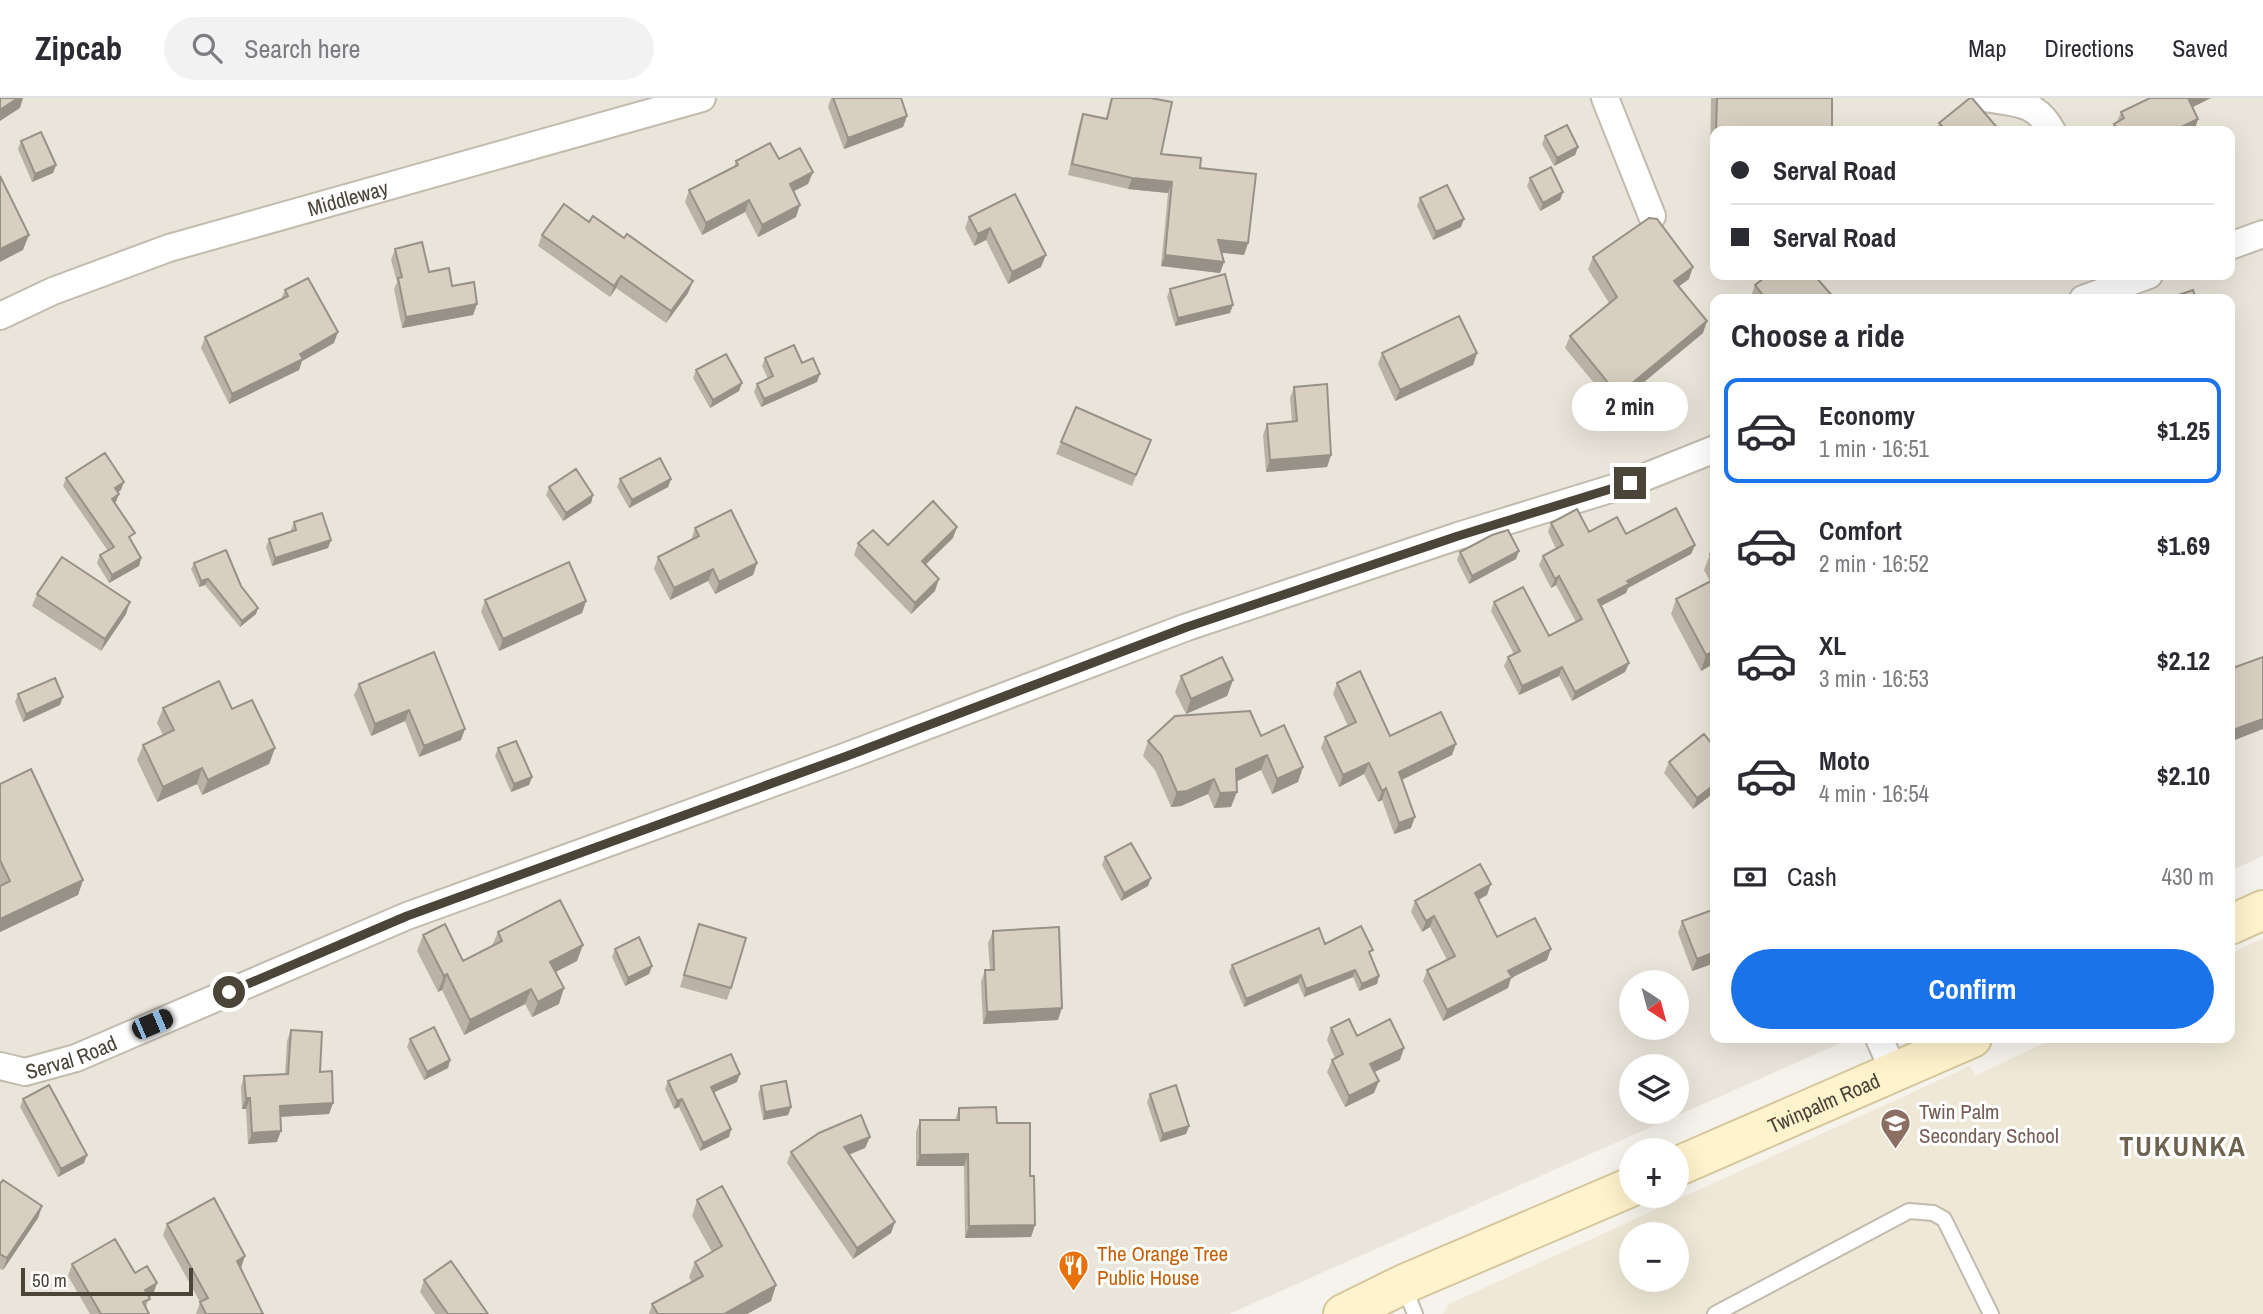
<!DOCTYPE html>
<meta charset="utf-8">
<style>
:root{--surface:#fff;--page:#f2f2f3;--text:#2b2b33;--muted:#7c7c81;--line:#e1e1e2;--accent:#1a73e8}
body{margin:0;font-family:"Archivo Narrow",sans-serif;background:var(--page);color:var(--text);height:100vh;display:flex;flex-direction:column;font-size:26px;white-space:nowrap}
*{box-sizing:border-box;margin:0}
p{font-size:23px;color:var(--muted)}
.icon{flex:none;width:38px;height:38px;fill:none;stroke:currentColor;stroke-width:2;stroke-linecap:round;stroke-linejoin:round}
.map{position:relative;flex:1;overflow:hidden}
.sheet{position:absolute;left:1710px;top:196px;width:525px;height:749px;display:flex;flex-direction:column;background:var(--surface);border-radius:14px;box-shadow:0 7px 28px #0002}
.sheet>*{flex:none}
.guide{position:absolute;left:1710px;top:28px;width:525px;height:154px;border-radius:14px;box-shadow:0 7px 28px #0002;display:grid;align-content:center;height:154px;padding:0 21px;background:var(--surface)}
.needle{width:46px;rotate:144deg}
.controls{position:absolute;left:1619px;top:872px;display:grid;gap:14px}
.controls a{display:grid;place-items:center;width:70px;height:70px;border-radius:50%;background:var(--surface);box-shadow:0 7px 28px #0002;font-size:35px}
.scale{position:absolute;left:21px;bottom:18px;width:172px;box-sizing:border-box;padding-left:7px;border:4px solid #4b4439;border-top:0;font-size:19px;line-height:24px;white-space:nowrap;color:#4b4439;-webkit-text-stroke:5px #fff;paint-order:stroke}
.end{position:absolute;width:32px;height:32px;margin:-16px;border:9px solid #4b4439;background:#fff;box-shadow:0 0 0 4px #fff}
.from{border-radius:50%}
.bubble{position:absolute;height:49px;border-radius:24px;background:var(--surface);box-shadow:0 7px 28px #0002;font-size:23px;font-weight:700;line-height:49px;text-align:center}
.car{position:absolute;width:21px;height:42px;margin:-21px -10px;border-radius:9px;box-shadow:0 0 5px 2px #0007;background:linear-gradient(#222 24%,#8ab4d8 0 40%,#222 0 76%,#8ab4d8 0 86%,#222 0)}
.guide b{display:flex;align-items:center;gap:24px;height:66px;font-size:26px}
.guide b+b{border-top:2px solid var(--line)}
.guide i{width:18px;height:18px;background:var(--text)}
ul{padding:0;list-style:none}
li{display:flex;align-items:center;gap:21px;height:105px;margin:0 14px 10px;padding:0 7px;border:4px solid transparent;border-radius:14px}
li div{flex:1}
li b{display:block;font-size:26px}
li em{font-style:normal;font-weight:700}
li.active{border-color:var(--accent)}
li>.icon{width:63px;height:63px;stroke-width:1.5}
h2{padding:0 21px;font-size:32px;line-height:84px}
.pay{display:flex;align-items:center;gap:18px;height:77px;padding:0 21px;font-size:26px}
.pay p{margin-inline-start:auto}
.button{display:flex;gap:14px;margin-top:auto;padding:14px 21px}
.button a{flex:1;height:80px;border-radius:42px;background:var(--accent);color:#fff;font-size:28px;font-weight:700;line-height:80px;text-align:center}
header{display:flex;align-items:center;gap:42px;box-sizing:border-box;height:98px;padding:0 35px;background:var(--surface);border-bottom:2px solid var(--line)}
header strong{font-size:33px}
nav{display:flex;gap:38px;margin-inline-start:auto;font-size:24px}
.search{width:490px;height:63px;background:var(--page);display:flex;align-items:center;gap:18px;box-sizing:border-box;padding:0 24px;border-radius:38px;color:var(--muted);font-size:26px}
.map>svg:first-child{display:block}
</style>
<header>
<strong>Zipcab</strong>
<div class="search"><svg class="icon" aria-label="search" viewBox="0 0 24 24"><circle cx="10" cy="10" r="6"/><path d="M15 15l6 6"/></svg>Search here</div>
<nav><a>Map</a><a>Directions</a><a>Saved</a></nav>
</header>
<div class="map">
<svg width="2263" height="1216" viewBox="0 0 2263 1216">
<rect width="100%" height="100%" fill="#f6f3ec"/>
<path fill="#eae5da" fill-rule="evenodd" d="M 0,0 L 2263,0 L 2263,758 L 2230,773 L 2230,201 L 1715,201 L 1715,940 L 1852,940 L 1229,1216 L 0,1216 ZM 1715,33 L 2230,33 L 2230,177 L 1715,177 ZM 1631,884 L 1676,884 L 1676,929 L 1631,929 ZM 1631,968 L 1676,968 L 1676,1013 L 1631,1013 Z"/>
<path fill="#efe8d6" fill-rule="evenodd" d="M 2263,840 L 2263,1216 L 1443,1216 L 1449,1206 L 1970,968 L 1975,978 L 2055,940 L 2230,940 L 2230,856 ZM 1631,1136 L 1676,1136 L 1676,1181 L 1631,1181 Z"/>
<g fill="none" stroke-linecap="round" stroke-linejoin="round">
<defs>
<path id="service" d="M 1404,1188 L 1415,1216
M 1715,1216 L 1909,1113 L 1933,1115 L 1944,1121 L 1991,1216"/>
<g id="minor">
<path d="M 1605,0 L 1652,118"/>
<path d="M 1984,0 C 2015,5 2036,3 2052,33"/>
<path d="M 2230,148 L 2263,136"/>
<path d="M 2083,201 L 2149,177"/>
<path id="s1" d="M 0,218 L 53,193 L 169,150 L 702,0"/>
<path d="M 1879,940 L 1894,974"/>
<path id="s2" d="M 0,968 L 25,974 L 76,960 L 407,818 L 847,658 L 1187,529 L 1458,438 L 1630,385 L 1715,351"/>
</g>
<g id="secondary">
<path d="M 2230,827 L 2263,812"/>
<path id="s3" d="M 1676,1069 L 1972,940"/>
<path d="M 1343,1216 L 1404,1186 L 1631,1089"/>
</g>
</defs>
<use href="#service" stroke="#c2bbae" stroke-width="18"/>
<use href="#minor" stroke="#c2bbae" stroke-width="30"/>
<use href="#secondary" stroke="#d6c79b" stroke-width="42"/>
<use href="#service" stroke="#fff" stroke-width="14"/>
<use href="#minor" stroke="#fff" stroke-width="26"/>
<use href="#secondary" stroke="#fff3cd" stroke-width="38"/>
</g>
<path fill="#bab2a6" d="M 831,0 L 901,0 L 907,18 L 903,29 L 844,51 L 828,9 Z
M 1111,0 L 1151,0 L 1161,56 L 1200,70 L 1248,145 L 1244,157 L 1222,154 L 1224,164 L 1220,175 L 1161,168 L 1168,95 L 1128,91 L 1068,77 L 1079,27 L 1083,16 L 1106,20 Z
M 1711,0 L 1832,0 L 1832,33 L 1715,33 L 1715,69 L 1710,69 Z
M 2193,9 L 2198,21 L 2194,33 L 2111,33 L 2114,26 L 2117,24 L 2121,14 Z
M 1939,25 L 2000,33 L 1937,33 Z
M 1545,38 L 1578,49 L 1575,57 L 1554,68 L 1542,46 Z
M 21,43 L 56,67 L 53,75 L 32,84 L 18,51 Z
M 779,61 L 813,74 L 808,86 L 793,93 L 796,119 L 758,139 L 745,114 L 702,137 L 685,104 L 689,92 L 734,69 L 736,63 Z
M 1530,80 L 1563,94 L 1560,102 L 1540,113 L 1527,88 Z
M 1015,96 L 1041,169 L 1008,186 L 986,142 L 974,148 L 965,130 L 969,119 Z
M 1420,100 L 1461,129 L 1433,142 L 1417,108 Z
M 589,124 L 624,140 L 693,183 L 688,195 L 666,225 L 616,190 L 610,199 L 538,148 L 542,137 Z
M 395,151 L 429,174 L 452,188 L 477,206 L 473,217 L 402,230 L 394,191 L 397,184 L 391,162 Z
M 1593,159 L 1689,181 L 1679,188 L 1703,235 L 1614,309 L 1565,250 L 1570,238 L 1609,205 L 1588,171 Z
M 1755,187 L 1835,201 L 1754,201 L 1751,198 Z
M 1170,191 L 1230,215 L 1175,228 L 1167,199 Z
M 285,192 L 334,245 L 302,263 L 299,272 L 229,306 L 201,250 L 205,239 L 281,201 Z
M 1382,255 L 1477,255 L 1473,267 L 1395,303 L 1378,266 Z
M 765,260 L 817,284 L 761,309 L 754,294 L 757,286 L 768,281 L 762,268 Z
M 696,272 L 742,285 L 739,293 L 710,310 L 693,280 Z
M 1294,289 L 1331,357 L 1327,369 L 1266,374 L 1263,337 L 1267,326 L 1292,324 L 1290,300 Z
M 1151,342 L 1132,388 L 1056,356 L 1061,344 Z
M 66,380 L 121,392 L 118,394 L 115,405 L 132,443 L 141,460 L 139,468 L 109,485 L 97,465 L 100,457 L 108,453 L 63,388 Z
M 620,381 L 671,381 L 668,389 L 629,410 L 617,389 Z
M 549,389 L 593,397 L 591,405 L 563,423 L 546,397 Z
M 294,424 L 331,442 L 328,450 L 272,468 L 266,449 L 269,441 L 291,434 L 291,432 Z
M 1551,425 L 1589,434 L 1626,436 L 1695,447 L 1691,456 L 1628,490 L 1626,495 L 1601,508 L 1629,565 L 1625,574 L 1572,603 L 1559,578 L 1519,597 L 1504,568 L 1508,559 L 1514,556 L 1491,513 L 1494,504 L 1549,538 L 1576,524 L 1556,487 L 1551,490 L 1539,467 L 1543,458 L 1556,451 L 1548,434 Z
M 695,430 L 757,465 L 753,477 L 715,496 L 708,483 L 670,502 L 654,471 L 658,459 L 691,442 Z
M 953,440 L 925,467 L 935,493 L 911,516 L 854,457 L 858,445 L 888,447 Z
M 1460,454 L 1516,461 L 1469,486 L 1457,462 Z
M 1715,454 L 1715,565 L 1701,573 L 1671,516 L 1676,501 L 1710,483 L 1704,472 L 1710,456 Z
M 194,465 L 241,488 L 256,516 L 240,529 L 205,487 L 199,489 L 191,471 Z
M 37,496 L 126,516 L 101,553 L 32,508 Z
M 485,502 L 586,503 L 582,515 L 499,553 L 481,514 Z
M 434,554 L 461,642 L 419,659 L 405,623 L 371,638 L 354,597 L 359,586 Z
M 1181,578 L 1233,582 L 1227,598 L 1186,616 L 1175,594 Z
M 1337,585 L 1390,638 L 1452,657 L 1402,682 L 1411,730 L 1394,736 L 1382,702 L 1378,704 L 1364,676 L 1339,689 L 1321,650 L 1325,639 L 1348,628 L 1333,596 Z
M 18,596 L 60,607 L 23,624 L 15,604 Z
M 163,610 L 232,611 L 275,650 L 269,666 L 202,697 L 197,686 L 157,704 L 137,662 L 143,647 L 163,637 L 157,625 Z
M 1261,638 L 1303,669 L 1298,684 L 1272,696 L 1261,672 L 1236,684 L 1231,709 L 1214,710 L 1208,696 L 1181,708 L 1171,709 L 1155,672 L 1143,658 L 1148,643 Z
M 498,650 L 532,679 L 529,687 L 511,694 L 495,658 Z
M 1715,650 L 1715,694 L 1693,711 L 1664,675 L 1669,664 Z
M 0,686 L 83,782 L 78,797 L 0,834 Z
M 1105,759 L 1148,788 L 1121,803 L 1102,767 Z
M 1487,797 L 1478,802 L 1497,839 L 1547,862 L 1511,880 L 1508,890 L 1443,923 L 1423,883 L 1427,872 L 1447,862 L 1430,829 L 1422,834 L 1411,814 L 1415,803 Z
M 1682,823 L 1715,865 L 1692,873 L 1678,835 Z
M 699,826 L 731,890 L 727,902 L 680,889 Z
M 993,833 L 1058,922 L 983,926 L 981,884 L 985,872 L 990,872 L 988,845 Z
M 498,834 L 577,863 L 556,874 L 559,906 L 532,919 L 525,906 L 464,937 L 442,892 L 438,894 L 417,853 L 423,837 L 463,863 L 492,848 Z
M 1325,846 L 1371,859 L 1379,878 L 1377,886 L 1359,893 L 1353,879 L 1304,899 L 1298,885 L 1244,909 L 1229,874 L 1232,867 Z
M 615,851 L 652,868 L 649,876 L 625,888 L 612,859 Z
M 1331,930 L 1357,938 L 1400,962 L 1374,974 L 1374,995 L 1345,1009 L 1327,974 L 1332,962 L 1335,960 L 1327,942 Z
M 291,932 L 320,974 L 333,1005 L 329,1016 L 280,1019 L 277,1044 L 248,1046 L 246,1011 L 242,1011 L 241,989 L 244,978 L 285,976 L 287,943 Z
M 410,941 L 450,962 L 448,970 L 424,982 L 407,949 Z
M 668,983 L 737,984 L 714,994 L 731,1031 L 729,1039 L 700,1053 L 679,1009 L 674,1011 L 665,991 Z
M 761,988 L 791,1009 L 788,1017 L 763,1022 L 758,996 Z
M 1150,996 L 1189,1028 L 1186,1036 L 1160,1044 L 1147,1004 Z
M 23,1001 L 84,1065 L 58,1079 L 20,1009 Z
M 959,1010 L 997,1025 L 1030,1078 L 1035,1127 L 1031,1139 L 965,1140 L 964,1068 L 916,1068 L 916,1034 L 920,1022 L 955,1022 Z
M 870,1039 L 865,1050 L 849,1057 L 891,1135 L 853,1161 L 787,1065 L 791,1054 Z
M 0,1086 L 42,1108 L 38,1120 L 3,1172 L 0,1171 Z
M 697,1102 L 776,1187 L 771,1203 L 747,1216 L 649,1216 L 652,1206 L 692,1184 L 689,1179 L 695,1164 L 712,1154 L 692,1118 Z
M 167,1126 L 241,1170 L 263,1216 L 196,1216 L 200,1204 L 163,1137 Z
M 72,1166 L 135,1175 L 153,1197 L 149,1199 L 146,1210 L 149,1216 L 90,1216 L 68,1178 Z
M 424,1182 L 488,1216 L 435,1216 L 420,1194 Z"/>
<path fill="#979187" d="M 18,0 L 23,0 L 20,10 L 0,23 L 0,12 Z
M 2188,0 L 2211,0 L 2183,14 Z
M 907,18 L 903,29 L 844,51 L 848,40 Z
M 2198,21 L 2194,33 L 2173,33 Z
M 1578,49 L 1575,57 L 1554,68 L 1557,60 Z
M 1715,56 L 1715,69 L 1710,69 Z
M 56,67 L 53,75 L 32,84 L 35,76 Z
M 813,74 L 808,86 L 785,98 L 790,86 Z
M 1132,80 L 1172,84 L 1168,95 L 1128,91 Z
M 1563,94 L 1560,102 L 1540,113 L 1543,105 Z
M 749,102 L 745,114 L 702,137 L 706,125 Z
M 800,107 L 796,119 L 758,139 L 762,127 Z
M 1464,121 L 1461,129 L 1433,142 L 1436,134 Z
M 990,130 L 986,142 L 974,148 L 978,136 Z
M 29,137 L 23,152 L 0,164 L 0,151 Z
M 1218,142 L 1248,145 L 1244,157 L 1214,154 Z
M 1046,157 L 1041,169 L 1008,186 L 1012,174 Z
M 1165,157 L 1224,164 L 1220,175 L 1161,168 Z
M 1693,169 L 1689,181 L 1670,195 L 1674,183 Z
M 621,178 L 616,190 L 610,199 L 614,188 Z
M 693,183 L 688,195 L 666,225 L 671,213 Z
M 477,206 L 473,217 L 402,230 L 406,219 Z
M 1233,207 L 1230,215 L 1175,228 L 1178,220 Z
M 1707,223 L 1703,235 L 1614,309 L 1618,297 Z
M 338,234 L 334,245 L 302,263 L 299,272 L 229,306 L 232,296 Z
M 1477,255 L 1473,267 L 1395,303 L 1400,292 Z
M 820,276 L 817,284 L 761,309 L 764,301 Z
M 742,285 L 739,293 L 710,310 L 713,302 Z
M 1331,357 L 1327,369 L 1266,374 L 1270,362 Z
M 671,381 L 668,389 L 629,410 L 632,402 Z
M 124,384 L 121,392 L 112,398 L 115,390 Z
M 119,396 L 116,404 L 109,409 L 112,401 Z
M 593,397 L 591,405 L 563,423 L 566,415 Z
M 957,429 L 953,440 L 918,474 L 922,463 Z
M 331,442 L 328,450 L 272,468 L 275,460 Z
M 1695,447 L 1691,456 L 1628,490 L 1626,495 L 1595,511 L 1598,502 L 1627,483 Z
M 1519,453 L 1516,461 L 1469,486 L 1472,478 Z
M 141,460 L 139,468 L 109,485 L 112,477 Z
M 757,465 L 753,477 L 715,496 L 719,484 Z
M 713,471 L 708,483 L 670,502 L 674,490 Z
M 1559,478 L 1556,487 L 1551,490 L 1555,481 Z
M 208,481 L 205,487 L 199,489 L 201,483 Z
M 939,481 L 935,493 L 911,516 L 915,505 Z
M 586,503 L 582,515 L 499,553 L 503,541 Z
M 130,504 L 126,516 L 101,553 L 105,541 Z
M 258,510 L 256,516 L 240,529 L 242,523 Z
M 1715,553 L 1715,565 L 1701,573 L 1706,557 Z
M 1629,565 L 1625,574 L 1572,603 L 1575,594 Z
M 1562,569 L 1559,578 L 1519,597 L 1522,588 Z
M 1233,582 L 1227,598 L 1186,616 L 1191,601 Z
M 63,599 L 60,607 L 23,624 L 26,616 Z
M 409,612 L 405,623 L 371,638 L 375,626 Z
M 2263,621 L 2263,631 L 2230,644 L 2230,633 Z
M 465,631 L 461,642 L 419,659 L 424,648 Z
M 1456,646 L 1452,657 L 1395,685 L 1399,674 Z
M 275,650 L 269,666 L 202,697 L 208,682 Z
M 1267,657 L 1261,672 L 1230,686 L 1236,671 Z
M 1369,665 L 1364,676 L 1339,689 L 1343,677 Z
M 1303,669 L 1298,684 L 1272,696 L 1277,681 Z
M 202,670 L 197,686 L 157,704 L 163,689 Z
M 532,679 L 529,687 L 511,694 L 514,686 Z
M 1214,681 L 1208,696 L 1181,708 L 1171,709 L 1177,694 Z
M 1715,686 L 1715,694 L 1693,711 L 1697,700 Z
M 1386,690 L 1382,702 L 1378,704 L 1382,693 Z
M 1237,694 L 1231,709 L 1214,710 L 1220,695 Z
M 1415,719 L 1411,730 L 1394,736 L 1399,725 Z
M 1151,780 L 1148,788 L 1121,803 L 1124,795 Z
M 83,782 L 78,797 L 0,834 L 0,821 Z
M 1491,786 L 1487,797 L 1471,806 L 1475,795 Z
M 1434,818 L 1430,829 L 1422,834 L 1426,823 Z
M 583,847 L 577,863 L 545,879 L 550,864 Z
M 1551,851 L 1547,862 L 1511,880 L 1508,890 L 1443,923 L 1447,912 L 1508,873 Z
M 1715,854 L 1715,865 L 1692,873 L 1697,861 Z
M 652,868 L 649,876 L 625,888 L 628,880 Z
M 1355,872 L 1353,879 L 1304,899 L 1306,891 Z
M 447,876 L 442,892 L 438,894 L 444,878 Z
M 1301,877 L 1298,885 L 1244,909 L 1246,901 Z
M 1379,878 L 1377,886 L 1359,893 L 1362,886 Z
M 564,890 L 559,906 L 532,919 L 538,904 Z
M 531,891 L 525,906 L 464,937 L 470,922 Z
M 1062,910 L 1058,922 L 983,926 L 987,914 Z
M 1404,950 L 1400,962 L 1366,978 L 1370,966 Z
M 450,962 L 448,970 L 424,982 L 427,974 Z
M 740,976 L 737,984 L 708,997 L 711,989 Z
M 1379,983 L 1374,995 L 1345,1009 L 1349,998 Z
M 246,1000 L 250,1000 L 246,1011 L 242,1011 Z
M 682,1001 L 679,1009 L 674,1011 L 677,1003 Z
M 333,1005 L 329,1016 L 276,1019 L 280,1008 Z
M 791,1009 L 788,1017 L 763,1022 L 765,1014 Z
M 1189,1028 L 1186,1036 L 1160,1044 L 1163,1036 Z
M 731,1031 L 729,1039 L 700,1053 L 703,1045 Z
M 281,1033 L 277,1044 L 248,1046 L 252,1035 Z
M 870,1039 L 865,1050 L 840,1060 L 844,1049 Z
M 968,1056 L 964,1068 L 916,1068 L 920,1057 Z
M 87,1057 L 84,1065 L 58,1079 L 61,1071 Z
M 42,1108 L 38,1120 L 3,1172 L 7,1160 Z
M 895,1124 L 891,1135 L 853,1161 L 857,1150 Z
M 1035,1127 L 1031,1139 L 965,1140 L 969,1128 Z
M 245,1158 L 241,1170 L 233,1174 L 237,1163 Z
M 157,1185 L 153,1197 L 141,1204 L 145,1192 Z
M 776,1187 L 771,1203 L 747,1216 L 724,1216 Z"/>
<path fill="#d8cfc1" stroke="#979187" stroke-width="2" d="M 0,0 L 18,0 L 0,12 Z
M 833,0 L 901,0 L 907,18 L 848,40 Z
M 1112,0 L 1151,0 L 1172,4 L 1161,56 L 1201,60 L 1200,70 L 1256,76 L 1248,145 L 1218,142 L 1224,164 L 1165,157 L 1172,84 L 1132,80 L 1072,66 L 1083,16 L 1107,21 Z
M 1717,0 L 1832,0 L 1832,33 L 1716,33 Z
M 1970,0 L 1972,0 L 2000,33 L 1947,33 L 1939,25 Z
M 2150,0 L 2188,0 L 2198,21 L 2173,33 L 2118,33 L 2114,26 L 2124,20 L 2121,14 Z
M 1567,27 L 1578,49 L 1557,60 L 1545,38 Z
M 41,34 L 56,67 L 35,76 L 21,43 Z
M 770,45 L 779,61 L 800,50 L 813,74 L 790,86 L 800,107 L 762,127 L 749,102 L 706,125 L 689,92 L 738,67 L 736,63 Z
M 1551,69 L 1563,94 L 1543,105 L 1530,80 Z
M 0,78 L 29,137 L 0,151 Z
M 1447,87 L 1464,121 L 1436,134 L 1420,100 Z
M 1015,96 L 1046,157 L 1012,174 L 990,130 L 978,136 L 969,119 Z
M 564,106 L 589,124 L 593,118 L 624,140 L 627,136 L 693,183 L 671,213 L 621,178 L 614,188 L 542,137 Z
M 1649,120 L 1657,121 L 1693,169 L 1674,183 L 1707,223 L 1618,297 L 1570,238 L 1617,199 L 1593,159 Z
M 422,144 L 429,174 L 449,170 L 452,188 L 474,184 L 477,206 L 406,219 L 398,180 L 402,179 L 395,151 Z
M 1225,176 L 1233,207 L 1178,220 L 1170,191 Z
M 1768,177 L 1814,177 L 1835,201 L 1766,201 L 1755,187 Z
M 308,180 L 338,234 L 300,256 L 303,261 L 232,296 L 205,239 L 288,198 L 285,192 Z
M 2193,192 L 2196,201 L 2167,201 Z
M 1459,218 L 1477,255 L 1400,292 L 1382,255 Z
M 794,247 L 802,265 L 813,260 L 820,276 L 764,301 L 757,286 L 773,278 L 765,260 Z
M 726,256 L 742,285 L 713,302 L 696,272 Z
M 1327,286 L 1331,357 L 1270,362 L 1267,326 L 1297,323 L 1294,289 Z
M 1076,309 L 1151,342 L 1136,377 L 1061,344 Z
M 105,355 L 124,384 L 115,390 L 119,396 L 112,401 L 135,435 L 129,439 L 141,460 L 112,477 L 100,457 L 114,449 L 66,380 Z
M 660,360 L 671,381 L 632,402 L 620,381 Z
M 576,371 L 593,397 L 566,415 L 549,389 Z
M 933,403 L 957,429 L 922,463 L 939,481 L 915,505 L 858,445 L 873,432 L 888,447 Z
M 1676,410 L 1695,447 L 1627,483 L 1629,486 L 1598,502 L 1629,565 L 1575,594 L 1562,569 L 1522,588 L 1508,559 L 1520,553 L 1494,504 L 1523,489 L 1549,538 L 1582,521 L 1559,478 L 1555,481 L 1543,458 L 1563,447 L 1551,425 L 1577,411 L 1589,434 L 1617,419 L 1626,436 Z
M 731,412 L 757,465 L 719,484 L 713,471 L 674,490 L 658,459 L 699,438 L 695,430 Z
M 322,415 L 331,442 L 275,460 L 269,441 L 296,432 L 294,424 Z
M 1508,432 L 1519,453 L 1472,478 L 1460,454 L 1492,437 Z
M 226,452 L 241,488 L 258,510 L 242,523 L 208,481 L 201,483 L 194,465 Z
M 1715,454 L 1715,466 L 1710,456 Z
M 62,459 L 130,504 L 105,541 L 37,496 Z
M 569,464 L 586,503 L 503,541 L 485,502 Z
M 1715,481 L 1715,553 L 1706,557 L 1676,501 Z
M 434,554 L 465,631 L 424,648 L 409,612 L 375,626 L 359,586 Z
M 1222,559 L 1233,582 L 1191,601 L 1181,578 Z
M 2263,559 L 2263,621 L 2230,633 L 2230,571 Z
M 1360,573 L 1390,638 L 1441,614 L 1456,646 L 1399,674 L 1415,719 L 1399,725 L 1386,690 L 1382,693 L 1369,665 L 1343,677 L 1325,639 L 1356,624 L 1337,585 Z
M 55,580 L 63,599 L 26,616 L 18,596 Z
M 219,583 L 232,611 L 252,602 L 275,650 L 208,682 L 202,670 L 163,689 L 143,647 L 174,632 L 163,610 Z
M 1250,613 L 1261,638 L 1284,627 L 1303,669 L 1277,681 L 1267,657 L 1236,671 L 1237,694 L 1220,695 L 1214,681 L 1187,693 L 1177,694 L 1161,657 L 1148,643 L 1175,618 Z
M 1704,636 L 1715,650 L 1715,686 L 1697,700 L 1669,664 Z
M 516,643 L 532,679 L 514,686 L 498,650 Z
M 31,671 L 83,782 L 0,821 L 0,788 L 10,783 L 0,762 L 0,686 Z
M 1131,745 L 1151,780 L 1124,795 L 1105,759 Z
M 1480,766 L 1491,786 L 1475,795 L 1497,839 L 1535,820 L 1551,851 L 1508,873 L 1512,879 L 1447,912 L 1427,872 L 1455,858 L 1434,818 L 1426,823 L 1415,803 Z
M 560,802 L 583,847 L 550,864 L 564,890 L 538,904 L 531,891 L 470,922 L 447,876 L 444,878 L 423,837 L 445,826 L 463,863 L 502,843 L 498,834 Z
M 1715,811 L 1715,854 L 1697,861 L 1682,823 Z
M 699,826 L 746,840 L 731,890 L 684,877 Z
M 1361,828 L 1373,852 L 1369,854 L 1379,878 L 1362,886 L 1355,872 L 1306,891 L 1301,877 L 1246,901 L 1232,867 L 1319,830 L 1325,846 Z
M 1059,829 L 1062,910 L 987,914 L 985,872 L 994,872 L 993,833 Z
M 639,839 L 652,868 L 628,880 L 615,851 Z
M 1349,921 L 1357,938 L 1390,921 L 1404,950 L 1370,966 L 1379,983 L 1349,998 L 1332,962 L 1343,956 L 1331,930 Z
M 434,929 L 450,962 L 427,974 L 410,941 Z
M 291,932 L 322,934 L 320,974 L 332,973 L 333,1005 L 280,1008 L 281,1033 L 252,1035 L 250,1000 L 246,1000 L 244,978 L 288,976 Z
M 731,956 L 740,976 L 711,989 L 731,1031 L 703,1045 L 682,1001 L 677,1003 L 668,983 Z
M 786,983 L 791,1009 L 765,1014 L 761,988 Z
M 49,987 L 87,1057 L 61,1071 L 23,1001 Z
M 1176,987 L 1189,1028 L 1163,1036 L 1150,996 Z
M 996,1009 L 997,1025 L 1030,1025 L 1030,1078 L 1034,1078 L 1035,1127 L 969,1128 L 968,1056 L 920,1057 L 920,1022 L 959,1022 L 959,1010 Z
M 861,1017 L 870,1039 L 844,1049 L 895,1124 L 857,1150 L 791,1054 L 819,1035 Z
M 3,1082 L 42,1108 L 7,1160 L 0,1156 L 0,1086 Z
M 722,1088 L 776,1187 L 724,1216 L 658,1216 L 652,1206 L 703,1178 L 695,1164 L 722,1148 L 697,1102 Z
M 214,1100 L 245,1158 L 237,1163 L 263,1216 L 206,1216 L 200,1204 L 208,1200 L 167,1126 Z
M 115,1141 L 135,1175 L 147,1168 L 157,1185 L 145,1192 L 150,1201 L 143,1204 L 149,1216 L 101,1216 L 72,1166 Z
M 451,1163 L 488,1216 L 448,1216 L 424,1182 Z"/>
<g fill="none" stroke-linecap="round" stroke-linejoin="round">
<path stroke="#4b4439" stroke-width="9" d="M 229,894 L 407,818 L 847,658 L 1187,529 L 1458,438 L 1630,385"/>
</g>
<defs>
<symbol id="school-pin" viewBox="-11 -11 22 30"><path d="M0 17L-7.5 6A9.5 9.5 0 1 1 7.5 6Z" fill="#8d6e63" stroke="#fff"/><path d="M0-5L7-2L0 1L-7-2ZM-4 1L0 2.5L4 1V4Q0 6-4 4Z" fill="#fff"/></symbol>
<symbol id="restaurant-pin" viewBox="-11 -11 22 30"><path d="M0 17L-7.5 6A9.5 9.5 0 1 1 7.5 6Z" fill="#e8710a" stroke="#fff"/><path d="M-5-6h1v4h1v-4h1v4h1v-4h1v5L-1.5 .5V6h-2V.5L-5-1ZM5-6V6H3V1.5H1.5Q1.5-4 5-6Z" fill="#fff"/></symbol>
</defs>
<g fill-rule="evenodd">
<use href="#school-pin" x="1878" y="1008" width="35" height="47"/>
<use href="#restaurant-pin" x="1056" y="1150" width="35" height="47"/>
</g>
<g text-anchor="middle" dominant-baseline="central" stroke-width="6" stroke-linejoin="round" paint-order="stroke">
<g font-size="21" fill="#4b4439" stroke="#fff">
<text stroke="none"><textPath href="#s1" startOffset="368">Middleway</textPath></text>
<text stroke="none"><textPath href="#s2" startOffset="74">Serval Road</textPath></text>
<text stroke="none"><textPath href="#s3" startOffset="161">Twinpalm Road</textPath></text>
</g>
<g font-size="21" fill="#785e54" stroke="#fff" text-anchor="start">
<text x="1919" y="1013">Twin Palm<tspan x="1919" dy="24">Secondary School</tspan></text>
</g>
<g font-size="21" fill="#c56008" stroke="#fff" text-anchor="start">
<text x="1097" y="1155">The Orange Tree<tspan x="1097" dy="24">Public House</tspan></text>
</g>
<g font-size="28" font-weight="bold" letter-spacing="2" fill="#6e6250" stroke="#fff">
<text x="2183" y="1048">TUKUNKA</text>
</g>
</g>
</svg>
<div class="controls">
<a><svg class="needle" viewBox="-14 -14 28 28"><path d="M0-13l5 13h-10z" fill="#e53935"/><path d="M0 13l5-13h-10z" fill="#7c7c81"/></svg></a>
<a><svg class="icon" aria-label="layers" viewBox="0 0 24 24"><path d="M12 4l9 5-9 5-9-5zM3 14l9 5 9-5"/></svg></a>
<a>+</a>
<a>−</a>
</div>
<div class="scale">50 m</div>
<i class="end from" style="left:229px;top:894px"></i>
<i class="end" style="left:1630px;top:385px"></i>
<div class="bubble" style="left:1572px;top:284px;width:116px">2 min</div>
<i class="car" style="left:152px;top:926px;rotate:67deg"></i>
<div class="guide">
<b><i class="from"></i>Serval Road</b>
<b><i></i>Serval Road</b>
</div>
<section class="sheet">
<h2>Choose a ride</h2>
<ul>
<li class="active"><svg class="icon" aria-label="car" viewBox="0 0 24 24"><path d="M5 17H2v-5l4-1 3-4h7l3 4 3 1v5h-3M9 17h6M6 11h13"/><circle cx="7" cy="17" r="2"/><circle cx="17" cy="17" r="2"/></svg><div><b>Economy</b><p>1 min · 16:51</p></div><em>$1.25</em></li>
<li><svg class="icon" aria-label="car" viewBox="0 0 24 24"><path d="M5 17H2v-5l4-1 3-4h7l3 4 3 1v5h-3M9 17h6M6 11h13"/><circle cx="7" cy="17" r="2"/><circle cx="17" cy="17" r="2"/></svg><div><b>Comfort</b><p>2 min · 16:52</p></div><em>$1.69</em></li>
<li><svg class="icon" aria-label="car" viewBox="0 0 24 24"><path d="M5 17H2v-5l4-1 3-4h7l3 4 3 1v5h-3M9 17h6M6 11h13"/><circle cx="7" cy="17" r="2"/><circle cx="17" cy="17" r="2"/></svg><div><b>XL</b><p>3 min · 16:53</p></div><em>$2.12</em></li>
<li><svg class="icon" aria-label="car" viewBox="0 0 24 24"><path d="M5 17H2v-5l4-1 3-4h7l3 4 3 1v5h-3M9 17h6M6 11h13"/><circle cx="7" cy="17" r="2"/><circle cx="17" cy="17" r="2"/></svg><div><b>Moto</b><p>4 min · 16:54</p></div><em>$2.10</em></li>
</ul>
<div class="pay"><svg class="icon" aria-label="cash" viewBox="0 0 24 24"><path d="M3 7h18v10H3z"/><circle cx="12" cy="12" r="2"/></svg>Cash<p>430 m</p></div>
<div class="button"><a>Confirm</a></div>
</section>
</div>
